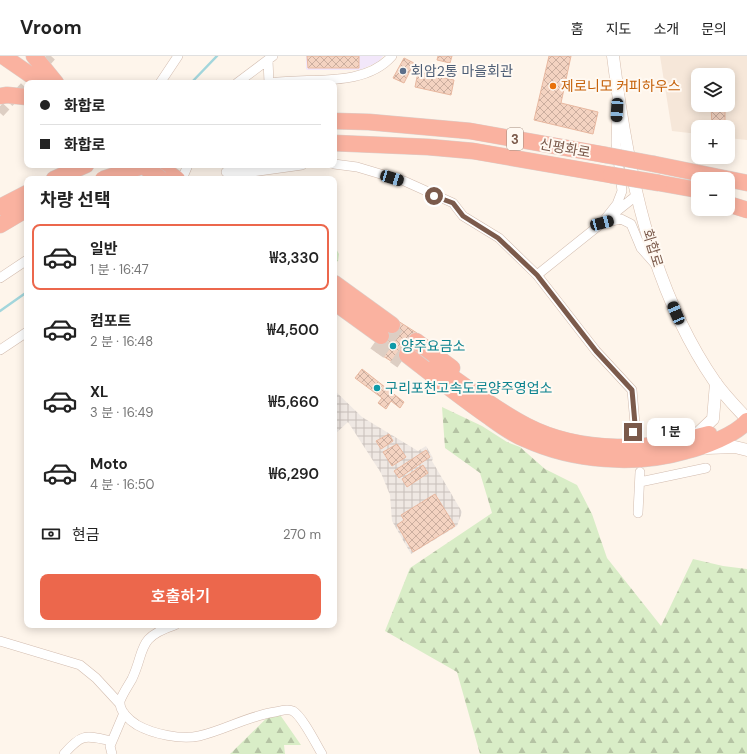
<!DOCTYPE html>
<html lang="ko">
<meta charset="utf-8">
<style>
:root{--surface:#fff;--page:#f6f6f6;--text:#222;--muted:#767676;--line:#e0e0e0;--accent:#ec674c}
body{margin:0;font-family:"DM Sans","Noto Sans KR",sans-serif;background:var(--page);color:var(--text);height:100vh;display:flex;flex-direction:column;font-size:15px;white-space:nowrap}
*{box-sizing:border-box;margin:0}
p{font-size:13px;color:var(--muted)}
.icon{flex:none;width:22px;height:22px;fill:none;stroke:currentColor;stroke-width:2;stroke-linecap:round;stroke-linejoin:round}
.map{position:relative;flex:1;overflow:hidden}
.drawer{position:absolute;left:24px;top:120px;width:313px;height:452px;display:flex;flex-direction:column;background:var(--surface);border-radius:8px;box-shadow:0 2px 10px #0003}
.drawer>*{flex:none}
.banner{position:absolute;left:24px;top:24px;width:313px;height:88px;border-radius:8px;box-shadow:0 2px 10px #0003;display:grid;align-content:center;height:88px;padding:0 16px;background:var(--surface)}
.tools{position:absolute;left:691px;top:12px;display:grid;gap:8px}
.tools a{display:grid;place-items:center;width:44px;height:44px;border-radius:8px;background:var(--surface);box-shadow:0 2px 10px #0003;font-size:20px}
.end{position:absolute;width:18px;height:18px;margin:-9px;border:5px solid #7b5a4b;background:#fff;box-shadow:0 0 0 2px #fff}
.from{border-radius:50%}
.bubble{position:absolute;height:28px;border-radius:8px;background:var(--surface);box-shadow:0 2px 10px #0003;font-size:13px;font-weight:600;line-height:28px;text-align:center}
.car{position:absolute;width:12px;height:24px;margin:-12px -6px;border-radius:5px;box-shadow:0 0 3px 1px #0007;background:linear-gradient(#222 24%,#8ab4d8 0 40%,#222 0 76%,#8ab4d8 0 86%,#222 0)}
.banner b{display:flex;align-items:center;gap:14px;height:38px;font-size:15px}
.banner b+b{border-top:1px solid var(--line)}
.banner i{width:10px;height:10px;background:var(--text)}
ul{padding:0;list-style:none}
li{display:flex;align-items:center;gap:12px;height:66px;margin:0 8px 6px;padding:0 8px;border:2px solid transparent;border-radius:8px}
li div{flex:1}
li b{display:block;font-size:15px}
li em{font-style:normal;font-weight:600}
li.on{border-color:var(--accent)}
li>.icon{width:36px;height:36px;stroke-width:1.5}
h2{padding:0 16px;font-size:18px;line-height:48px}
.pay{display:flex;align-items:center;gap:10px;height:44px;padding:0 16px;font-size:15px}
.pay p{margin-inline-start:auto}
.primary-button{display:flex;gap:8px;margin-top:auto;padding:8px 16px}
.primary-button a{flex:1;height:46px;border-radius:8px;background:var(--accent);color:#fff;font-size:16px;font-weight:600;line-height:46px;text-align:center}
header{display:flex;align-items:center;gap:24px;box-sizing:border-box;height:56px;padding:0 20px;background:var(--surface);border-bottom:1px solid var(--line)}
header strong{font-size:19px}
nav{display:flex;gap:22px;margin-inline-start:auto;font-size:14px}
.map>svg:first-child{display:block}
</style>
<header>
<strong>Vroom</strong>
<nav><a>홈</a><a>지도</a><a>소개</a><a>문의</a></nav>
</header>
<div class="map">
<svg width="747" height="698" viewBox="0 0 747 698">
<defs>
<pattern id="industrial-grid" width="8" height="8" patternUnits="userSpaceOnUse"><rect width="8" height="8" fill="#efe8e3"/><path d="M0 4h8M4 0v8" fill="none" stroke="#c7bfba"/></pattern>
<pattern id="grass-tufts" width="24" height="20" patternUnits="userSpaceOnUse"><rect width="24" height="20" fill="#d9edc7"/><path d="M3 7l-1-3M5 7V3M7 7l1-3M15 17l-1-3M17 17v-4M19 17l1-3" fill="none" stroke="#b5c3a4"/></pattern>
<pattern id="forest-firs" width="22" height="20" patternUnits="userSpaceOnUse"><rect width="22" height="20" fill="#d9edc7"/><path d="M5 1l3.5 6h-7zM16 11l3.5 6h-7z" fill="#b5c3a4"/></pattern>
<pattern id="building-cross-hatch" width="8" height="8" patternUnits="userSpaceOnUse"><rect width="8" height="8" fill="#f4d3c1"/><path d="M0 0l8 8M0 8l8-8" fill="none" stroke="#cbae9f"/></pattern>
</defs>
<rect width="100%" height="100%" fill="#fef5eb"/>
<path fill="#f6e7d9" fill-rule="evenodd" d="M 660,0 L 747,0 L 747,84 L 728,82 L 728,71 L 698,71 L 698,78 L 672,75 ZM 698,19 L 728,19 L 728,49 L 698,49 Z"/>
<path fill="url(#industrial-grid)" d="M 334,334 L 362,361 L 418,395 L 426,390 L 433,402 L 432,405 L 462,456 L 457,470 L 411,498 L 392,465 L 390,439 L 381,417 L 348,366 L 334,379 Z"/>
<path fill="#f2e7fa" d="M 306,0 L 383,0 L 378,6 L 360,14 L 308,14 L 306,13 Z"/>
<path fill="url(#grass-tufts)" d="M 334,189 L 339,198 L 338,205 L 334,208 Z"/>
<path fill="url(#forest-firs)" d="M 442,351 L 482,370 L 507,386 L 520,391 L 545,413 L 577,429 L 592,458 L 607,502 L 661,570 L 693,503 L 723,510 L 747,513 L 747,698 L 480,698 L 457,616 L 385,575 L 410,512 L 492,457 L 480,417 L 445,392 Z
M 276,653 L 301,689 L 284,689 L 285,698 L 230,698 Z"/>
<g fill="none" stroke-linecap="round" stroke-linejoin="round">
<path stroke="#a3d6dc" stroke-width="2.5" d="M 191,27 L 217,0
M 0,255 L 27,236"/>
</g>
<path fill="url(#building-cross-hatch)" stroke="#e8b8a0" d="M 307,0 L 359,0 L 359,12 L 308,12 Z
M 438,0 L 452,0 L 450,7 L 437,4 Z
M 549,0 L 571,0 L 561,47 L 598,56 L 593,78 L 534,64 Z
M 404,2 L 414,7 L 404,27 L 393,22 Z
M 418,16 L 454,24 L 451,39 L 415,31 Z
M 711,49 L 725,49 L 725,71 L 712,71 Z
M 398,265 L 417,277 L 394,307 L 375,295 Z
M 362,313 L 404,346 L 400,352 L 391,345 L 386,353 L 378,347 L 382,342 L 355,322 Z
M 389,378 L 393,385 L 381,393 L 376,385 Z
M 397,388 L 406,401 L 392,410 L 383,396 Z
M 426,394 L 430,401 L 399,422 L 394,415 Z
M 423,409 L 428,417 L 407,431 L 402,423 Z
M 435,438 L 455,470 L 413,496 L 397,469 L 404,464 L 401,459 Z"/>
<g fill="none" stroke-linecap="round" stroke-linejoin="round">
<path stroke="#ddcec3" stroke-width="9" stroke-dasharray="9 4.5" stroke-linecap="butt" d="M 0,57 L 52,0"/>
<path stroke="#ddcec3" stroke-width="16" stroke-dasharray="16 8" stroke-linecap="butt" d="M 385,272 L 411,291
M 375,286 L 402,305"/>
<defs>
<path id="street" d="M 268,4 L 269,27
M 160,27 L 178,0
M 237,27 L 273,0
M 272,27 C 310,21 364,32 392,0
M 334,108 L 357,111 L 404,125 L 453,147 L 463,160 L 499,182 L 537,219 L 596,295 L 632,334 L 635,368 L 633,376
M 226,116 L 252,116 L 302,109
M 182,123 L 188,109
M 606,166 L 621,163 L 631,168 L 641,192 L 656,209
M 602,167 L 617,148 L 622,135 L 616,87 L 617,55
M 537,219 L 637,139
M 0,222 L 27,204
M 0,294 L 27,276
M 640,426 L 706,412
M 638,457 L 640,416
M 175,569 C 136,582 146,593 132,623 C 128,630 123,637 120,645 C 119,655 129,664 137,669 C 153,678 181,684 199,680 C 225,674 248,660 275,656 C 281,655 287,652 293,655 C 302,660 316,688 322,698
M 0,585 L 80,609 L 96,622 L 120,648
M 64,698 C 83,676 86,680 112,685
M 112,698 L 110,690 L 124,657"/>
<path id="secondary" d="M 613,0 C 627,112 650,232 715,326 C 724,339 736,351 747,363
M 695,380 L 713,363 L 716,327
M 707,392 L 735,391 L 747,394"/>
<path id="highway" d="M 3,0 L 42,27
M 34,0 L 56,27
M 0,40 L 7,39 L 27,41
M 334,65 L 369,66 L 470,75 L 606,99
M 334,87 L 428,91 L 473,95 L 611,119
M 654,108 L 747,127
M 157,109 L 177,123
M 54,123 L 86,109
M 659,127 L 698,134
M 728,148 L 747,154
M 0,151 L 27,137
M 0,169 L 27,153
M 334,227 L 392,269
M 334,246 L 381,280
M 416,285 L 452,312
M 407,299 C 434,320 460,341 489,361 C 500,369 512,378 525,383 C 573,405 635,410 686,395 C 703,391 736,379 747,365
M 436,310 C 466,330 495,354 527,370 C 581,398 652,395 709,378"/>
</defs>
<use href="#street" stroke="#d2bcaf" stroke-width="10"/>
<use href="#secondary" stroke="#d7beae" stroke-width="13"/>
<use href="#highway" stroke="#dad1cd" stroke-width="17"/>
<use href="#street" stroke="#fff" stroke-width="9"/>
<use href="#secondary" stroke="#fff" stroke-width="12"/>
<use href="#highway" stroke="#fab2a0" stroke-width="16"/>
<defs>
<path id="highway-bridge" d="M 606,99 L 654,108
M 142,109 L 161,123
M 611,119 L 659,127
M 103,123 L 146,109"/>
</defs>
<use href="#highway-bridge" stroke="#dad1cd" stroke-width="17" stroke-linecap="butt"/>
<use href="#highway-bridge" stroke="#fab2a0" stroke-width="16"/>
</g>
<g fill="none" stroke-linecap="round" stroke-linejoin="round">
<path stroke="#7b5a4b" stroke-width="5" d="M 434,140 L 453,147 L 463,160 L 498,182 L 537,219 L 596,295 L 632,334 L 635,368 L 633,376"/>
</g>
<circle fill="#5c6f8a" stroke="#fff9f2" stroke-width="1.5" cx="403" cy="15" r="4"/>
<circle fill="#e8710a" stroke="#fff9f2" stroke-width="1.5" cx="553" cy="30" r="4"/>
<g fill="#0f9aa8" stroke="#fff9f2" stroke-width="1.5">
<circle cx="393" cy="290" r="4"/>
<circle cx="377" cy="332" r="4"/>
</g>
<g text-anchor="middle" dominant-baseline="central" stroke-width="4" stroke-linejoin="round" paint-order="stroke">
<rect fill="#fff9f2" stroke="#a38a7d" stroke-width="1" x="507" y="72" width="16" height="22" rx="3"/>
<g font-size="13" font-weight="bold" fill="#7b5a4b">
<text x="515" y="83">3</text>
</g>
<g font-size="14" fill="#4e5e75" stroke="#fff9f2" text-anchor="start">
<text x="411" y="15">회암2통 마을회관</text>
</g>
<g font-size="14" fill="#c56008" stroke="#fff9f2" text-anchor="start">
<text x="561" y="30">제로니모 커피하우스</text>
</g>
<g font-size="14" fill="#7b5a4b" stroke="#fff9f2">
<text transform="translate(565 92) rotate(10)">신평화로</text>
<text transform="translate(653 192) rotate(73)">화합로</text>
</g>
<g font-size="14" fill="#0d838f" stroke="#fff9f2" text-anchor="start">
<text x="401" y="290">양주요금소</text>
<text x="385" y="332">구리포천고속도로양주영업소</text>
</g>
</g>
</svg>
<div class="tools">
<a><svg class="icon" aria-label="layers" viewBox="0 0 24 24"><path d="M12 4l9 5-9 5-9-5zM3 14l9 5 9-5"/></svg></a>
<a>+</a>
<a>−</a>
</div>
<i class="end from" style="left:434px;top:140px"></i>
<i class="end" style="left:633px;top:376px"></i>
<div class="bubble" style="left:647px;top:362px;width:48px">1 분</div>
<i class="car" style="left:617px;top:54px;rotate:183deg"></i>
<i class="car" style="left:392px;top:122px;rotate:107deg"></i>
<i class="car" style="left:602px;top:167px;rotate:75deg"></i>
<i class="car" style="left:676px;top:257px;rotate:337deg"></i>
<div class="banner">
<b><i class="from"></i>화합로</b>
<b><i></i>화합로</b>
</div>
<section class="drawer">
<h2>차량 선택</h2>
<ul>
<li class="on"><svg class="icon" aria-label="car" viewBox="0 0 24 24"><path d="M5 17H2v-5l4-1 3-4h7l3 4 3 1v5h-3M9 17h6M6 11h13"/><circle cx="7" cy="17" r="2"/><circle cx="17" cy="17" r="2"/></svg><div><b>일반</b><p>1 분 · 16:47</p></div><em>₩3,330</em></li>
<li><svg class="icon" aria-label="car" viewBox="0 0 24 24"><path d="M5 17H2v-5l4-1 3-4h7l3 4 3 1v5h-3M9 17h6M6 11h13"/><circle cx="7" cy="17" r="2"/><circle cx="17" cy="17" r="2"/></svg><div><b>컴포트</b><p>2 분 · 16:48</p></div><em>₩4,500</em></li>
<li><svg class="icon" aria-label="car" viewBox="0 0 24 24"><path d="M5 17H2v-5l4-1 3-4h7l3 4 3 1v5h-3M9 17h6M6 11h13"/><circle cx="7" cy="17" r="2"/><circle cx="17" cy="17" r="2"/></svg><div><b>XL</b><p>3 분 · 16:49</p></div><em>₩5,660</em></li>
<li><svg class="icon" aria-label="car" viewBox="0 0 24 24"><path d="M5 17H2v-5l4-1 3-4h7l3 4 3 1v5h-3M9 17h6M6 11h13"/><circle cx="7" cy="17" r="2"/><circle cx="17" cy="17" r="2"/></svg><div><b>Moto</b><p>4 분 · 16:50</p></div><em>₩6,290</em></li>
</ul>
<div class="pay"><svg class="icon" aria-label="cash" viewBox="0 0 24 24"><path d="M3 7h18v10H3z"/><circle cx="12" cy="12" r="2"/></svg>현금<p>270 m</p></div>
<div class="primary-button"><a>호출하기</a></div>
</section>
</div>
